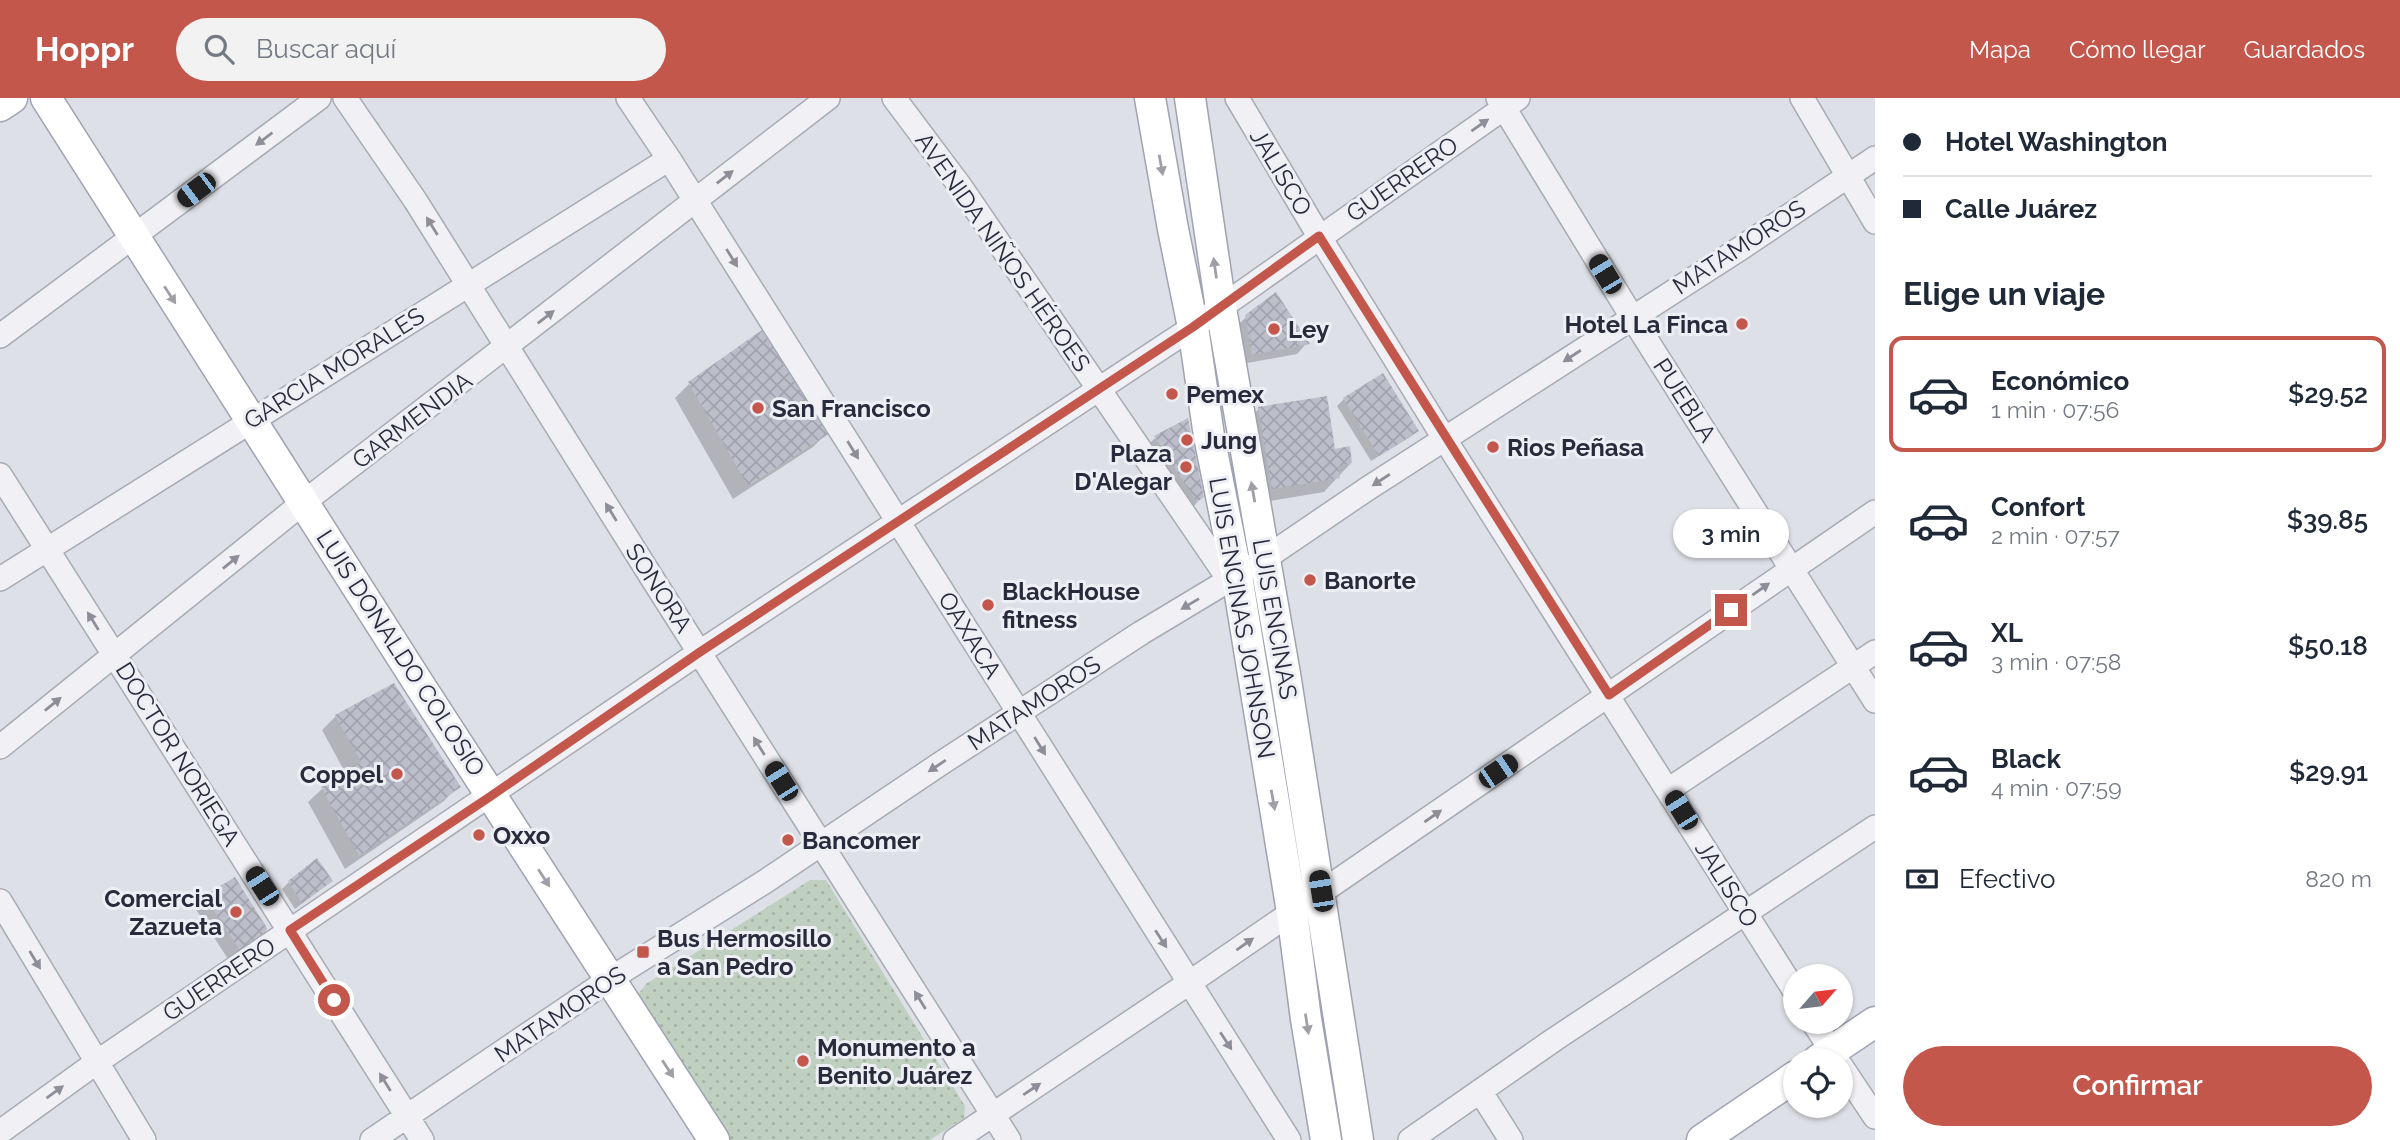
<!DOCTYPE html>
<html lang="es">
<meta charset="utf-8">
<style>
:root{--surface:#fff;--page:#f2f2f3;--text:#1f2937;--muted:#747a83;--line:#e0e1e3;--accent:#c3574c}
body{margin:0;font-family:Raleway,sans-serif;background:var(--page);color:var(--text);height:100vh;display:flex;flex-direction:column;font-size:26px;white-space:nowrap}
*{box-sizing:border-box;margin:0}
p{font-size:23px;color:var(--muted)}
.icon{flex:none;width:38px;height:38px;fill:none;stroke:currentColor;stroke-width:2;stroke-linecap:round;stroke-linejoin:round}
.map{position:relative;flex:1;overflow:hidden}
.side{display:flex;flex-direction:column;background:var(--surface);width:525px}
.side>*{flex:none}
.top-card{display:grid;align-content:center;height:154px;padding:0 28px;background:var(--surface)}
.needle{width:46px;rotate:62deg}
.fabs{position:absolute;left:1783px;top:866px;display:grid;gap:14px}
.fabs a{display:grid;place-items:center;width:70px;height:70px;border-radius:50%;background:var(--surface);box-shadow:0 2px 5px #0004;font-size:35px}
.end{position:absolute;width:32px;height:32px;margin:-16px;border:9px solid #c3574c;background:#fff;box-shadow:0 0 0 4px #fff}
.from{border-radius:50%}
.bubble{position:absolute;height:49px;border-radius:24px;background:var(--surface);box-shadow:0 2px 5px #0004;font-size:23px;font-weight:600;line-height:49px;text-align:center}
.car{position:absolute;width:21px;height:42px;margin:-21px -10px;border-radius:9px;box-shadow:0 0 5px 2px #0007;background:linear-gradient(#222 24%,#8ab4d8 0 40%,#222 0 76%,#8ab4d8 0 86%,#222 0)}
.top-card b{display:flex;align-items:center;gap:24px;height:66px;font-size:26px}
.top-card b+b{border-top:2px solid var(--line)}
.top-card i{width:18px;height:18px;background:var(--text)}
ul{padding:0;list-style:none}
li{display:flex;align-items:center;gap:21px;height:116px;margin:0 14px 10px;padding:0 14px;border:4px solid transparent;border-radius:14px}
li div{flex:1}
li b{display:block;font-size:26px}
li em{font-style:normal;font-weight:600}
li.active{border-color:var(--accent)}
li>.icon{width:63px;height:63px;stroke-width:1.5}
h2{padding:0 28px;font-size:32px;line-height:84px}
.pay{display:flex;align-items:center;gap:18px;height:77px;padding:0 28px;font-size:26px}
.pay p{margin-inline-start:auto}
.primary-button{display:flex;gap:14px;margin-top:auto;padding:14px 28px}
.primary-button a{flex:1;height:80px;border-radius:42px;background:var(--accent);color:#fff;font-size:28px;font-weight:600;line-height:80px;text-align:center}
header{display:flex;align-items:center;gap:42px;box-sizing:border-box;height:98px;padding:0 35px;background:var(--accent);color:#fff}
header strong{font-size:33px}
nav{display:flex;gap:38px;margin-inline-start:auto;font-size:24px}
.search{width:490px;height:63px;background:var(--page);display:flex;align-items:center;gap:18px;box-sizing:border-box;padding:0 24px;border-radius:38px;color:var(--muted);font-size:26px}
main{display:flex;flex:1;min-height:0}
.map>svg:first-child{display:block}
</style>
<header>
<strong>Hoppr</strong>
<div class="search"><svg class="icon" aria-label="search" viewBox="0 0 24 24"><circle cx="10" cy="10" r="6"/><path d="M15 15l6 6"/></svg>Buscar aquí</div>
<nav><a>Mapa</a><a>Cómo llegar</a><a>Guardados</a></nav>
</header>
<main>
<div class="map">
<svg width="1875" height="1042" viewBox="0 0 1875 1042">
<defs>
<pattern id="park-dots" width="8" height="8" patternUnits="userSpaceOnUse" patternTransform="scale(1.75)"><rect width="8" height="8" fill="#c0d0c0"/><path d="M2 2h.1M6 6h.1" fill="none" stroke="#a5b3a6" stroke-width="1.8" stroke-linecap="round"/></pattern>
<pattern id="building-cross-hatch" width="8" height="8" patternUnits="userSpaceOnUse" patternTransform="scale(1.75)"><rect width="8" height="8" fill="#bcbec9"/><path d="M0 0l8 8M0 8l8-8" fill="none" stroke="#a2a3ae"/></pattern>
</defs>
<rect width="100%" height="100%" fill="#dee0e7"/>
<path fill="url(#park-dots)" d="M 810,782 L 826,782 L 965,1008 L 964,1020 L 930,1042 L 722,1042 L 637,898 L 646,886 Z"/>
<path fill="#0003" d="M 1246,219 L 1307,245 L 1297,256 L 1242,266 L 1235,230 Z
M 1382,278 L 1416,333 L 1410,339 L 1371,363 L 1337,308 L 1344,301 Z
M 689,286 L 827,335 L 813,349 L 733,401 L 675,300 Z
M 1259,311 L 1334,353 L 1351,365 L 1324,394 L 1258,405 L 1244,325 Z
M 1155,340 L 1202,399 L 1192,410 L 1145,350 Z
M 336,618 L 458,688 L 444,703 L 345,771 L 308,704 L 323,690 L 346,676 L 322,632 Z
M 289,784 L 324,789 L 295,811 L 282,791 Z
M 205,799 L 252,848 L 228,861 L 195,810 Z"/>
<path fill="url(#building-cross-hatch)" d="M 1276,194 L 1310,246 L 1252,257 L 1245,217 Z
M 762,232 L 830,335 L 748,388 L 688,284 Z
M 1383,275 L 1419,333 L 1379,358 L 1343,300 Z
M 1327,298 L 1335,351 L 1350,348 L 1352,365 L 1338,368 L 1340,380 L 1272,391 L 1258,309 Z
M 1188,320 L 1204,399 L 1197,404 L 1154,338 Z
M 394,585 L 461,689 L 359,758 L 321,689 L 361,664 L 335,617 Z
M 317,760 L 333,783 L 302,805 L 288,783 Z
M 235,779 L 267,830 L 265,838 L 240,852 L 204,798 Z"/>
<g fill="none" stroke-linecap="round" stroke-linejoin="round">
<defs>
<path id="minor" d="M 345,0 L 415,102 L 652,480 L 1009,1042
M 628,0 L 669,61 L 1289,1042
M 894,0 L 960,88 L 1230,483
M 1237,0 L 1319,138 L 1444,340 L 1796,895
M 1498,0 L 1632,219 L 1875,603
M 1802,0 L 1875,124
M 0,238 L 319,0
M 0,377 L 422,1042
M 0,481 L 669,61
M 0,649 L 304,404 L 828,0
M 1668,692 L 1875,554
M 0,803 L 144,1042
M 1813,924 L 1838,962
M 1841,968 L 1875,1019
M 1480,993 L 1511,1042
M 0,1034 L 97,964 L 700,554 L 1193,229 L 1518,0
M 372,1042 L 610,881 L 766,783 L 943,664 L 1141,535 L 1264,461 L 1367,391 L 1741,150 L 1875,60
M 955,1042 L 1189,885 L 1875,414
M 1410,1042 L 1555,941 L 1875,729"/>
<path id="major" d="M 46,0 L 417,583 L 714,1042
M 1150,0 L 1173,131 L 1193,229 L 1209,338 L 1237,478 L 1292,814 L 1306,921 L 1326,1042
M 1190,0 L 1221,210 L 1285,576 L 1358,1042
M 0,8 L 12,0
M 1818,962 L 1875,924
M 1702,1042 L 1796,978"/>
</defs>
<use href="#minor" stroke="#a8aab4" stroke-width="26"/>
<use href="#major" stroke="#9fa2b2" stroke-width="33"/>
<use href="#minor" stroke="#f1f1f5" stroke-width="23"/>
<use href="#major" stroke="#fff" stroke-width="30"/>
</g>
<defs><path id="oneway-solid" d="M-6-.8H1V-3.2L6.5 0L1 3.2V.8H-6Z" transform="scale(1.75)"/></defs>
<g fill="#8d8e98">
<use href="#oneway-solid" transform="translate(1480 27) rotate(-35)"/>
<use href="#oneway-solid" transform="translate(264 41) rotate(143)"/>
<use href="#oneway-solid" transform="translate(725 79) rotate(-38)"/>
<use href="#oneway-solid" transform="translate(432 128) rotate(-122)"/>
<use href="#oneway-solid" transform="translate(732 160) rotate(58)"/>
<use href="#oneway-solid" transform="translate(546 219) rotate(-38)"/>
<use href="#oneway-solid" transform="translate(1572 258) rotate(147)"/>
<use href="#oneway-solid" transform="translate(853 352) rotate(58)"/>
<use href="#oneway-solid" transform="translate(1381 382) rotate(147)"/>
<use href="#oneway-solid" transform="translate(611 414) rotate(-122)"/>
<use href="#oneway-solid" transform="translate(231 464) rotate(-39)"/>
<use href="#oneway-solid" transform="translate(1761 491) rotate(-35)"/>
<use href="#oneway-solid" transform="translate(1190 506) rotate(149)"/>
<use href="#oneway-solid" transform="translate(93 523) rotate(-122)"/>
<use href="#oneway-solid" transform="translate(53 606) rotate(-39)"/>
<use href="#oneway-solid" transform="translate(759 648) rotate(-122)"/>
<use href="#oneway-solid" transform="translate(1040 648) rotate(58)"/>
<use href="#oneway-solid" transform="translate(937 668) rotate(146)"/>
<use href="#oneway-solid" transform="translate(1433 718) rotate(-35)"/>
<use href="#oneway-solid" transform="translate(1161 841) rotate(57)"/>
<use href="#oneway-solid" transform="translate(1245 846) rotate(-35)"/>
<use href="#oneway-solid" transform="translate(35 862) rotate(59)"/>
<use href="#oneway-solid" transform="translate(920 902) rotate(-122)"/>
<use href="#oneway-solid" transform="translate(1226 943) rotate(57)"/>
<use href="#oneway-solid" transform="translate(385 984) rotate(-122)"/>
<use href="#oneway-solid" transform="translate(1032 991) rotate(-34)"/>
<use href="#oneway-solid" transform="translate(55 994) rotate(-36)"/>
</g>
<g fill="#9fa0a7">
<use href="#oneway-solid" transform="translate(1161 67) rotate(80)"/>
<use href="#oneway-solid" transform="translate(1215 170) rotate(-98)"/>
<use href="#oneway-solid" transform="translate(170 197) rotate(57)"/>
<use href="#oneway-solid" transform="translate(1253 394) rotate(-100)"/>
<use href="#oneway-solid" transform="translate(1273 702) rotate(80)"/>
<use href="#oneway-solid" transform="translate(544 780) rotate(57)"/>
<use href="#oneway-solid" transform="translate(1307 926) rotate(81)"/>
<use href="#oneway-solid" transform="translate(668 971) rotate(57)"/>
</g>
<g fill="none" stroke-linecap="round" stroke-linejoin="round">
<path stroke="#c3574c" stroke-width="9" d="M 334,902 L 290,832 L 491,698 L 700,554 L 1193,229 L 1319,138 L 1609,597 L 1731,512"/>
</g>
<g fill="#c3574c" stroke="#eeeff5" stroke-width="2.5">
<circle cx="1742" cy="226" r="7"/>
<circle cx="1274" cy="231" r="7"/>
<circle cx="1172" cy="296" r="7"/>
<circle cx="758" cy="310" r="7"/>
<circle cx="1187" cy="342" r="7"/>
<circle cx="1493" cy="349" r="7"/>
<circle cx="1186" cy="369" r="7"/>
<circle cx="1310" cy="482" r="7"/>
<circle cx="988" cy="507" r="7"/>
<circle cx="397" cy="676" r="7"/>
<circle cx="479" cy="737" r="7"/>
<circle cx="788" cy="742" r="7"/>
<circle cx="236" cy="814" r="7"/>
<rect x="636" y="847" width="14" height="14" rx="3.5"/>
<circle cx="803" cy="963" r="7"/>
</g>
<g text-anchor="middle" dominant-baseline="central" stroke-width="6" stroke-linejoin="round" paint-order="stroke">
<g font-size="24" fill="#292b3c" stroke="#eeeff5">
<text transform="translate(1281 74) rotate(59)">JALISCO</text>
<text transform="translate(1402 81) rotate(-35)">GUERRERO</text>
<text transform="translate(1739 149) rotate(-33)">MATAMOROS</text>
<text transform="translate(1003 154) rotate(55)">AVENIDA NIÑOS HÉROES</text>
<text transform="translate(334 270) rotate(-32)">GARCIA MORALES</text>
<text transform="translate(1685 302) rotate(57)">PUEBLA</text>
<text transform="translate(412 322) rotate(-37)">GARMENDIA</text>
<text transform="translate(659 490) rotate(57)">SONORA</text>
<text transform="translate(1242 520) rotate(80)">LUIS ENCINAS JOHNSON</text>
<text transform="translate(1275 521) rotate(80)">LUIS ENCINAS</text>
<text transform="translate(970 537) rotate(58)">OAXACA</text>
<text transform="translate(401 555) rotate(57)">LUIS DONALDO COLOSIO</text>
<text transform="translate(1034 605) rotate(-33)">MATAMOROS</text>
<text transform="translate(178 656) rotate(58)">DOCTOR NORIEGA</text>
<text transform="translate(1727 786) rotate(58)">JALISCO</text>
<text transform="translate(219 881) rotate(-34)">GUERRERO</text>
<text transform="translate(560 916) rotate(-34)">MATAMOROS</text>
</g>
<g font-size="24" font-weight="bold" fill="#292b3c" stroke="#eeeff5" text-anchor="start">
<text x="1728" y="226" text-anchor="end">Hotel La Finca</text>
<text x="1288" y="231">Ley</text>
<text x="1186" y="296">Pemex</text>
<text x="772" y="310">San Francisco</text>
<text x="1201" y="342">Jung</text>
<text x="1507" y="349">Rios Peñasa</text>
<text x="1172" y="355" text-anchor="end">Plaza<tspan x="1172" dy="28">D'Alegar</tspan></text>
<text x="1324" y="482">Banorte</text>
<text x="1002" y="493">BlackHouse<tspan x="1002" dy="28">fitness</tspan></text>
<text x="383" y="676" text-anchor="end">Coppel</text>
<text x="493" y="737">Oxxo</text>
<text x="802" y="742">Bancomer</text>
<text x="222" y="800" text-anchor="end">Comercial<tspan x="222" dy="28">Zazueta</tspan></text>
<text x="657" y="840">Bus Hermosillo<tspan x="657" dy="28">a San Pedro</tspan></text>
<text x="817" y="949">Monumento a<tspan x="817" dy="28">Benito Juárez</tspan></text>
</g>
</g>
</svg>
<div class="fabs">
<a><svg class="needle" viewBox="-14 -14 28 28"><path d="M0-13l5 13h-10z" fill="#e53935"/><path d="M0 13l5-13h-10z" fill="#747a83"/></svg></a>
<a><svg class="icon" aria-label="locate" viewBox="0 0 24 24"><circle cx="12" cy="12" r="6"/><path d="M12 2v4M12 18v4M2 12h4M18 12h4"/></svg></a>
</div>
<i class="end from" style="left:334px;top:902px"></i>
<i class="end" style="left:1731px;top:512px"></i>
<div class="bubble" style="left:1673px;top:411px;width:116px">3 min</div>
<i class="car" style="left:196px;top:92px;rotate:233deg"></i>
<i class="car" style="left:1605px;top:176px;rotate:329deg"></i>
<i class="car" style="left:1498px;top:673px;rotate:56deg"></i>
<i class="car" style="left:781px;top:683px;rotate:328deg"></i>
<i class="car" style="left:1681px;top:712px;rotate:328deg"></i>
<i class="car" style="left:262px;top:788px;rotate:327deg"></i>
<i class="car" style="left:1321px;top:793px;rotate:351deg"></i>
</div>
<section class="side">
<div class="top-card">
<b><i class="from"></i>Hotel Washington</b>
<b><i></i>Calle Juárez</b>
</div>
<h2>Elige un viaje</h2>
<ul>
<li class="active"><svg class="icon" aria-label="car" viewBox="0 0 24 24"><path d="M5 17H2v-5l4-1 3-4h7l3 4 3 1v5h-3M9 17h6M6 11h13"/><circle cx="7" cy="17" r="2"/><circle cx="17" cy="17" r="2"/></svg><div><b>Económico</b><p>1 min · 07:56</p></div><em>$29.52</em></li>
<li><svg class="icon" aria-label="car" viewBox="0 0 24 24"><path d="M5 17H2v-5l4-1 3-4h7l3 4 3 1v5h-3M9 17h6M6 11h13"/><circle cx="7" cy="17" r="2"/><circle cx="17" cy="17" r="2"/></svg><div><b>Confort</b><p>2 min · 07:57</p></div><em>$39.85</em></li>
<li><svg class="icon" aria-label="car" viewBox="0 0 24 24"><path d="M5 17H2v-5l4-1 3-4h7l3 4 3 1v5h-3M9 17h6M6 11h13"/><circle cx="7" cy="17" r="2"/><circle cx="17" cy="17" r="2"/></svg><div><b>XL</b><p>3 min · 07:58</p></div><em>$50.18</em></li>
<li><svg class="icon" aria-label="car" viewBox="0 0 24 24"><path d="M5 17H2v-5l4-1 3-4h7l3 4 3 1v5h-3M9 17h6M6 11h13"/><circle cx="7" cy="17" r="2"/><circle cx="17" cy="17" r="2"/></svg><div><b>Black</b><p>4 min · 07:59</p></div><em>$29.91</em></li>
</ul>
<div class="pay"><svg class="icon" aria-label="cash" viewBox="0 0 24 24"><path d="M3 7h18v10H3z"/><circle cx="12" cy="12" r="2"/></svg>Efectivo<p>820 m</p></div>
<div class="primary-button"><a>Confirmar</a></div>
</section>
</main>
